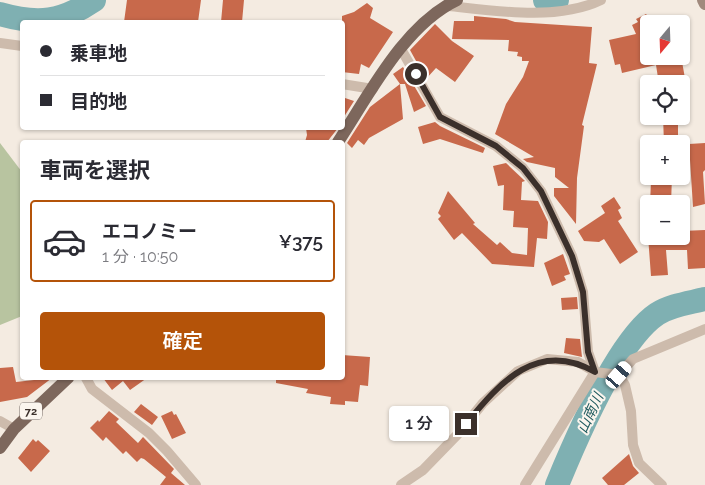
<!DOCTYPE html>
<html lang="ja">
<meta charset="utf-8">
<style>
:root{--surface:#fff;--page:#f2f2f3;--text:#2b2b33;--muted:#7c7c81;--line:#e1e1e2;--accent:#b45309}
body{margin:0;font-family:Raleway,"Noto Sans JP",sans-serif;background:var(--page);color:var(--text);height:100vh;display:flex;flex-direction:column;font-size:19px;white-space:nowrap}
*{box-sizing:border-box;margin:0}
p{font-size:16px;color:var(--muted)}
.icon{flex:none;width:28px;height:28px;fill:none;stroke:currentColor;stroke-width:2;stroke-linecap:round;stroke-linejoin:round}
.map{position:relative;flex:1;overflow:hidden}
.side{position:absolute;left:20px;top:140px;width:325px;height:240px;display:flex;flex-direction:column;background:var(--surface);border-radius:5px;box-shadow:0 1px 4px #0004}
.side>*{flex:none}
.top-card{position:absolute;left:20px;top:20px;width:325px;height:110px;border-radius:5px;box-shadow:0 1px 4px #0004;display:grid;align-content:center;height:110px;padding:0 20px;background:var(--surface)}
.needle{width:32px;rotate:199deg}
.tools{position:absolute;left:640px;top:15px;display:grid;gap:10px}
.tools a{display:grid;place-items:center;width:50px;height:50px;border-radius:5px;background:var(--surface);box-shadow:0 1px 4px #0004;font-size:25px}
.end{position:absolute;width:22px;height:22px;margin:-11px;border:6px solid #3b302b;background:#fff;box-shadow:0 0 0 2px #fff}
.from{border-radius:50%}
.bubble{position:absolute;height:35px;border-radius:5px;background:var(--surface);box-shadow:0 1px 4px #0004;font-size:16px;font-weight:600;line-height:35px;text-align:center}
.car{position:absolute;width:15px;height:30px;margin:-15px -8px;border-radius:6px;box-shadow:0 0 4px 1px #0007;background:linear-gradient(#fff 24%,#345 0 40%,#fff 0 76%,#345 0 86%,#fff 0)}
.top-card b{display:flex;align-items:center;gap:18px;height:48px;font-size:19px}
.top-card b+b{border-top:1px solid var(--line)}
.top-card i{width:12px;height:12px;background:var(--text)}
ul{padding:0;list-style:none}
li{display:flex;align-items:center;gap:15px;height:82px;margin:0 10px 8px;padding:0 10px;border:2px solid transparent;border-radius:5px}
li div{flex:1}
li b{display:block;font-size:19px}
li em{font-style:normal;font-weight:600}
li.current{border-color:var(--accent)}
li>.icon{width:45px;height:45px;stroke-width:1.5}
h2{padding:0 20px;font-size:22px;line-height:60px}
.cta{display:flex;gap:10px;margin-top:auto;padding:10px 20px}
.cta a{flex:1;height:58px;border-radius:5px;background:var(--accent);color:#fff;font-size:20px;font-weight:600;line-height:58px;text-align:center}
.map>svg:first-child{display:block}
</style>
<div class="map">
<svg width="705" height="485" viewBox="0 0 705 485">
<rect width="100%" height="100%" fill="#f4ebe1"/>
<path fill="#b8c4a0" d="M 0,143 L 22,172 L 22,316 L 0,325 Z"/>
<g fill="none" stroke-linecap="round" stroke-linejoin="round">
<path stroke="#7fb0b2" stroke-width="24" d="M 545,0 L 557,0
M 0,14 C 38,25 62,22 94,0
M 557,485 C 575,441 618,340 657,314 C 671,305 689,303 705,299"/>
</g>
<path fill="#c8694b" d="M 127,0 L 201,0 L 198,22 L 124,22 Z
M 223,0 L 244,0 L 242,22 L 221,22 Z
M 367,3 L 373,8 L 370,18 L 393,32 L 369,68 L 361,64 L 359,74 L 342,72 L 342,16 L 354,12 Z
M 646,14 L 649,18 L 649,56 L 681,56 L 686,84 L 659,84 L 656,65 L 622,73 L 620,64 L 615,65 L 609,40 L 636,34 L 632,25 L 638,22 L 636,19 Z
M 474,16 L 506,19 L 515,22 L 592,27 L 589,63 L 597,64 L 582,125 L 584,126 L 577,178 L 576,224 L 554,196 L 554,188 L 569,188 L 555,177 L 555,168 L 527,162 L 523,159 L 534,157 L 495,134 L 506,104 L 523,77 L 529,61 L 522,61 L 522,57 L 517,56 L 518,52 L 508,51 L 509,40 L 452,39 L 454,21 L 474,21 Z
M 435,24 L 452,41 L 474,56 L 455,82 L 436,68 L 426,79 L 410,50 Z
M 403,67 L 426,106 L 414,112 L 405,84 L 400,84 L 403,119 L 369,138 L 364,145 L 358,140 L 352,148 L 347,143 L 370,107 L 400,84 L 393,74 Z
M 342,97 L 354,101 L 342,120 Z
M 663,116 L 678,116 L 678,144 L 664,144 Z
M 435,122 L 440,126 L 485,148 L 483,153 L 440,139 L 423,144 L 418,127 Z
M 306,128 L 338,128 L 327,142 L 305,142 L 307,135 Z
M 705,143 L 705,170 L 703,172 L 705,204 L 693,207 L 689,144 Z
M 506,163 L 525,181 L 522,182 L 521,200 L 538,201 L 548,222 L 547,239 L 537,238 L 534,267 L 492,264 L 462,233 L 454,240 L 438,219 L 441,216 L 438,213 L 448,191 L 475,223 L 473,224 L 497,245 L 500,242 L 512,253 L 527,255 L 528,228 L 513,227 L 514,211 L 503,210 L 504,185 L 498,186 L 493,166 Z
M 660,176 L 672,176 L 671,204 L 650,204 L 651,181 L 660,181 Z
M 614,197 L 621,208 L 618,210 L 622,218 L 618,221 L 638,252 L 620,264 L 604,239 L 599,242 L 584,241 L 578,231 L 605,213 L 601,206 Z
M 705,230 L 705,268 L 688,269 L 687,250 L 666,250 L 668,275 L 651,276 L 648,236 L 683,236 L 682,231 Z
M 563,254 L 570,274 L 564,276 L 566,280 L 552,286 L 544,263 Z
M 577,297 L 578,309 L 562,310 L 561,298 Z
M 566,338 L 580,339 L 582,357 L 564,353 Z
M 342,355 L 370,357 L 368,386 L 360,385 L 358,402 L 345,401 L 345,405 L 330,404 L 331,397 L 306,393 L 308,389 L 276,383 L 276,378 L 342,378 Z
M 13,367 L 16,382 L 52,378 L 27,397 L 0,402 L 0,368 Z
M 103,378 L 147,378 L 130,390 L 123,381 L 112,390 Z
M 141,404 L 158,417 L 152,425 L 134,412 Z
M 109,411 L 119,419 L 116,422 L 138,443 L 143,437 L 144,438 L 174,469 L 171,473 L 185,485 L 160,485 L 166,477 L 144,459 L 141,458 L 137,462 L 126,451 L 123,454 L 106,437 L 103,441 L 90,428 L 98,420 L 99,422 Z
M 172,411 L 174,415 L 176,414 L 186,433 L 172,439 L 161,416 Z
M 33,439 L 36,442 L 38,440 L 50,451 L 31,472 L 18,458 Z
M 629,454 L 633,466 L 639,473 L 624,485 L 608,485 L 602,478 Z"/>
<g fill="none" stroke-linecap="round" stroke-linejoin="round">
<path stroke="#cdbbac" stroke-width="10" d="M 450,4 L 449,6 C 495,11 558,21 601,0
M 0,43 L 22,46
M 401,49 L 440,117 L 496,146 L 523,168 L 541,191 L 572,256 L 583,292 L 588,352 L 595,372 L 525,485
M 342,84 L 373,89
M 619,375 L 625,385 L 631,411 L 633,445 L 639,463 L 662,485
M 619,375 L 633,359 L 705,329
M 86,378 L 92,389 L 149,433 L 167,451 L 196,485
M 0,421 L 14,429
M 401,485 L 423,470 L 457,435 L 483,403 L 518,371 L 547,359 L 578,362 L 595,372 L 619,375"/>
<path stroke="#a18a7d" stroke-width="12" d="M 703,0 L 705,4"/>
<path stroke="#7d675c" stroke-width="12" d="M 338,142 C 369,95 404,25 457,0
M 0,448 L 14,429 L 68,378"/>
</g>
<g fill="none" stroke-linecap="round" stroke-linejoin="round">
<path stroke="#3b302b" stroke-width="6" d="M 416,74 L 440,117 L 496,146 L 523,168 L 541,191 L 572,256 L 583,292 L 588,352 L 595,372 C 538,339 500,382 466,424"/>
</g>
<g text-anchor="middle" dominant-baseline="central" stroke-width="4" stroke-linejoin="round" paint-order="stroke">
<rect fill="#fbf5ee" stroke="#756b66" stroke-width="1" x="20" y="402.5" width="22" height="17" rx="4"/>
<g font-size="11" font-weight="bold" fill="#3b302b">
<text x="31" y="411">72</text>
</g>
<g font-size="14" font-style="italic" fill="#1f5a5e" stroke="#fbf5ee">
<text transform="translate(590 413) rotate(-65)">山南川</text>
</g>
</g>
</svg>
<div class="tools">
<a><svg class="needle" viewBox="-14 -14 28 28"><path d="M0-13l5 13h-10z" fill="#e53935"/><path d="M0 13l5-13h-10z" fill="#7c7c81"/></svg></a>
<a><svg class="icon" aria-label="locate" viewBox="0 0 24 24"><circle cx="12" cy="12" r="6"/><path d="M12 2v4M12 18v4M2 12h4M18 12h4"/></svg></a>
<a>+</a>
<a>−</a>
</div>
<i class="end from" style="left:416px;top:74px"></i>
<i class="end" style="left:466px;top:424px"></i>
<div class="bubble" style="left:389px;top:406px;width:60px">1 分</div>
<i class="car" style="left:619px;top:375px;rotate:41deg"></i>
<div class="top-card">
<b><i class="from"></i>乗車地</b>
<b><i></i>目的地</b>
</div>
<section class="side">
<h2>車両を選択</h2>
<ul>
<li class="current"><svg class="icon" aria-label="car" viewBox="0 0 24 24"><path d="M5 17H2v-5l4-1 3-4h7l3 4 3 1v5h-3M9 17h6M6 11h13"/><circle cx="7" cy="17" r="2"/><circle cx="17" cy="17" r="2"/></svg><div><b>エコノミー</b><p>1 分 · 10:50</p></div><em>¥375</em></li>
</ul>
<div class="cta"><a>確定</a></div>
</section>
</div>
